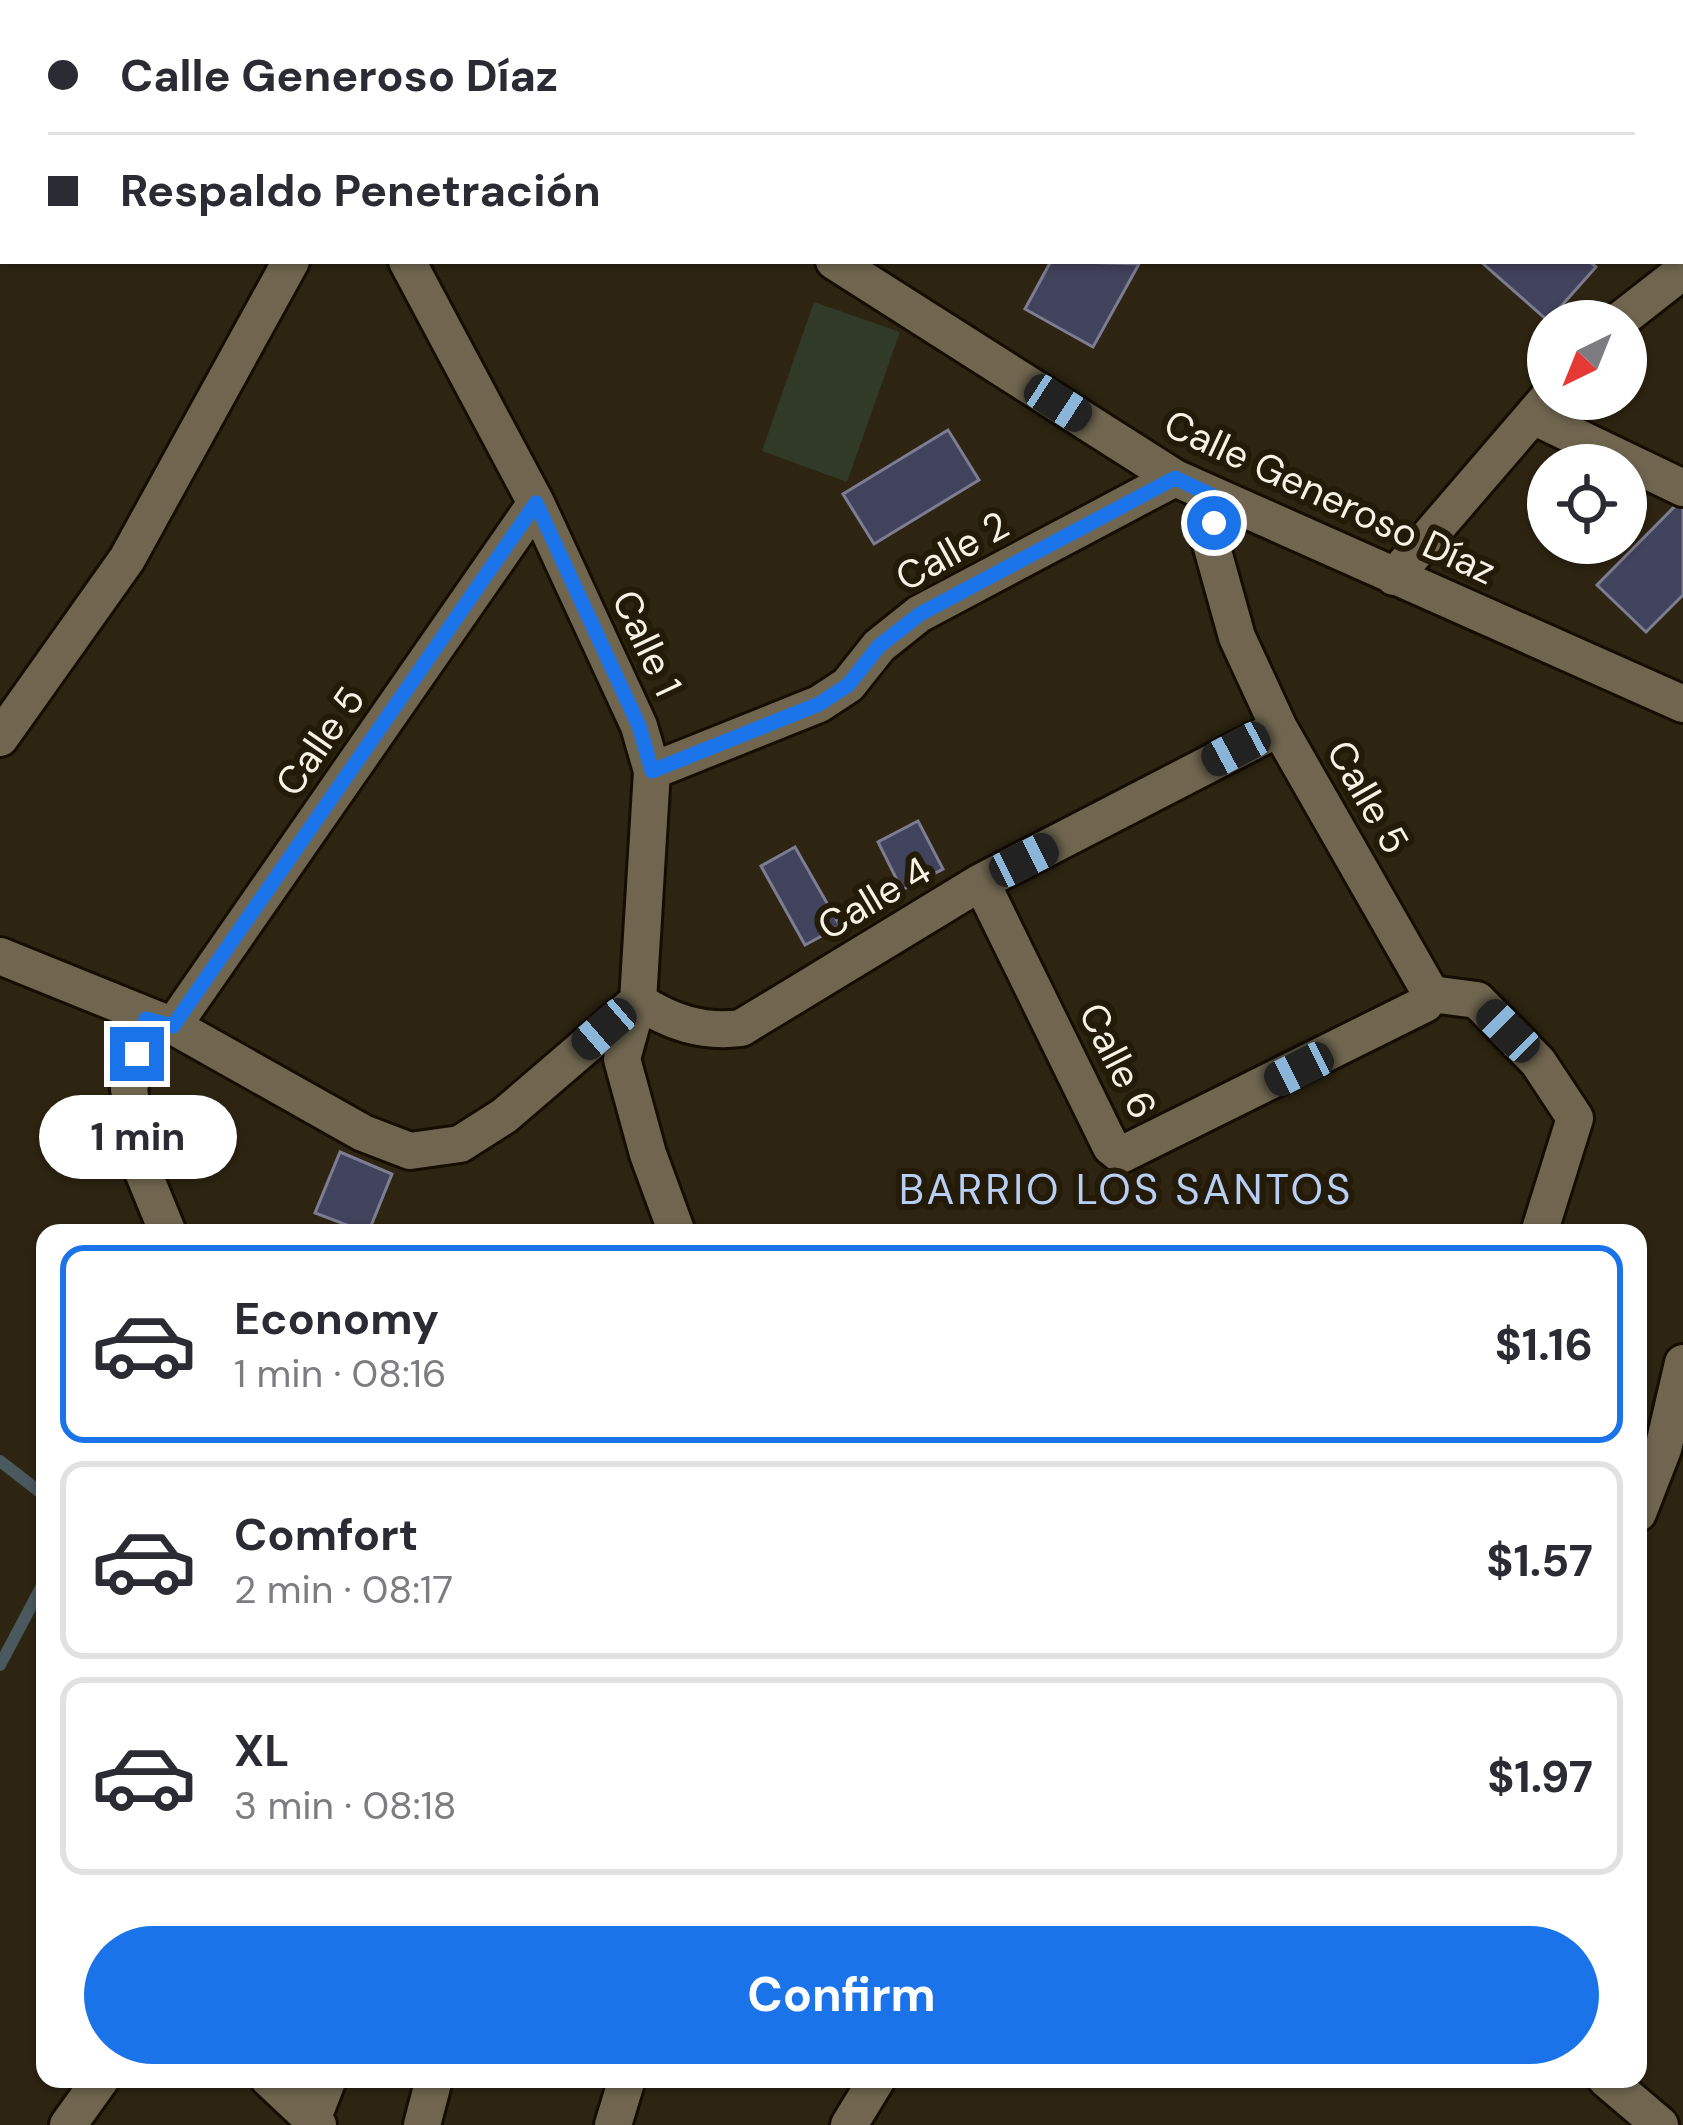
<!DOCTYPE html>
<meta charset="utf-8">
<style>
:root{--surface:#fff;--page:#f2f2f3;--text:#2b2b33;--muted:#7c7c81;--line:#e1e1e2;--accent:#1a73e8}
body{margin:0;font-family:"DM Sans",sans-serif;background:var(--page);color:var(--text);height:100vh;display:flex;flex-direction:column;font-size:45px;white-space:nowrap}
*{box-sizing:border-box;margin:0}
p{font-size:39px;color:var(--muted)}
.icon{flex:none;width:66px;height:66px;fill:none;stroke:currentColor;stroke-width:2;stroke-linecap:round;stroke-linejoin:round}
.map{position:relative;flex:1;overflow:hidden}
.sheet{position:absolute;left:36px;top:1224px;width:1611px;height:864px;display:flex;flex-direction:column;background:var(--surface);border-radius:24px;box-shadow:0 3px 9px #0004}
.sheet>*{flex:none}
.banner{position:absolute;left:0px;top:0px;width:1683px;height:264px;box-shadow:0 3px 9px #0004;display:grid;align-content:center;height:264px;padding:0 48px;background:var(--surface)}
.needle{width:78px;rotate:223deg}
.fabs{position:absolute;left:1527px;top:300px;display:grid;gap:24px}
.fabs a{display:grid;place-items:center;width:120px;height:120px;border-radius:50%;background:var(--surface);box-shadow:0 3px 9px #0004;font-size:60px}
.end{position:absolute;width:54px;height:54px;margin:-27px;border:15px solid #1a73e8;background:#fff;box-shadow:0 0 0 6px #fff}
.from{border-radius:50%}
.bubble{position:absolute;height:84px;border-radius:42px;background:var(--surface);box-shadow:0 3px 9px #0004;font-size:39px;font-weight:700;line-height:84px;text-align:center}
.car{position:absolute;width:36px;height:72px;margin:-36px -18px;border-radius:15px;box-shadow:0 0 9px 3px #0007;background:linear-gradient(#222 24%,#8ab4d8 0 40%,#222 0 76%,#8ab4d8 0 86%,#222 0)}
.banner b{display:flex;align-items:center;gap:42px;height:114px;font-size:45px}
.banner b+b{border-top:3px solid var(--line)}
.banner i{width:30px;height:30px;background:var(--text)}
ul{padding:21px 0 0;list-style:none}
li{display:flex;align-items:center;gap:36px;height:198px;margin:0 24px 18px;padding:0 24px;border:6px solid var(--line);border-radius:24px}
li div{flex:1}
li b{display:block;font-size:45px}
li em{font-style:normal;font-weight:700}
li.active{border-color:var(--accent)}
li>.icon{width:108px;height:108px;stroke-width:1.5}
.button{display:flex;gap:24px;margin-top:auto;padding:24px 48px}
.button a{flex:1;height:138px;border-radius:72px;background:var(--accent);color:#fff;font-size:48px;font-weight:700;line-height:138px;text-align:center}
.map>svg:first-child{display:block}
</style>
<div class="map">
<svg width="1683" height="2125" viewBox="0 0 1683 2125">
<rect width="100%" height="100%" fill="#2d2411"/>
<path fill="#303a26" d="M 814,302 L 900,332 L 847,482 L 762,451 Z"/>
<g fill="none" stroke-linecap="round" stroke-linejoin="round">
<path stroke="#4a595e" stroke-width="12" d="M 0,1461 L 45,1496
M 0,1665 L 45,1580"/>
</g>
<path fill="#41425b" stroke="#7c7d93" stroke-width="3" d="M 1683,0 L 1683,73 L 1680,75 L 1680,3 L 1672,3 Z
M 1051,261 L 1139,264 L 1093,347 L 1025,309 Z
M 1480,261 L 1589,261 L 1596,267 L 1548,321 Z
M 948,430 L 979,480 L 874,544 L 843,494 Z
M 1683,498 L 1683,595 L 1646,632 L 1597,585 Z
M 918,821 L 943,869 L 902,890 L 878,842 Z
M 795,847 L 840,926 L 805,945 L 761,866 Z
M 340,1152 L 392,1174 L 368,1233 L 315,1213 Z"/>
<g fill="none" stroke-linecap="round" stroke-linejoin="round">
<defs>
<path id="minor" d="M 334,0 L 340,3
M 1477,0 L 1479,3
M 62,3 L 64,0
M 1214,3 L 1219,0
M 0,137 L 3,130
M 407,261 L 536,503 L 639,726 L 652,771 L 638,1001 L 622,1059 L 648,1154 L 677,1233
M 834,261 L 1175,478 L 1683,704
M 1619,321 L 1683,271
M 1533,416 L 1683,488
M 1226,503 L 1211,544 L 1237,637 L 1279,728 L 1431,994
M 1394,577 L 1548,398
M 0,738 L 127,559 L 291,261
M 652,771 L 819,704 L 848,685 L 879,646 L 919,614 L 1175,478
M 981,882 L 1111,1147 L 1121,1155 L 1425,1004 L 1431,994
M 0,956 L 173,1026 L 363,1133 L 410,1151 L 460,1144 L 504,1116 L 638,1001
M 1431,994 L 1477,1000 L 1538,1062 L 1575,1118 L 1539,1233
M 638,1001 C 670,1022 702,1033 741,1028 L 981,882 L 1279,728
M 145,1019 L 129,1089 L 141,1167 L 168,1233
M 173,1026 L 536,503
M 1638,1513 L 1663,1449 L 1683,1363
M 269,2079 L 318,2125
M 1606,2079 L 1660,2125
M 68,2125 L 101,2079
M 310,2125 L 328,2079
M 422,2125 L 434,2079
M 613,2125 L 627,2079
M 849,2125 L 877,2079"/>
</defs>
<use href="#minor" stroke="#150d00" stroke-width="42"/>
<use href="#minor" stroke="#706650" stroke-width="36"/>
</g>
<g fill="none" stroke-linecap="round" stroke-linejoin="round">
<path stroke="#1a73e8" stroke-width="15" d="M 137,1054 L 146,1019 L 173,1026 L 536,503 L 639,726 L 652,771 L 819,704 L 848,685 L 879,646 L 920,614 L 1175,478 L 1226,502 L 1214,523"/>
</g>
<g text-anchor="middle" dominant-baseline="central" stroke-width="12" stroke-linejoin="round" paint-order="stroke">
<g font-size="39" fill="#f8f2e6" stroke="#231a07">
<text transform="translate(1330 497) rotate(25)">Calle Generoso Díaz</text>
<text transform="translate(952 551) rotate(-29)">Calle 2</text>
<text transform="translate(647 643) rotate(65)">Calle 1</text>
<text transform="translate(320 741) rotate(-55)">Calle 5</text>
<text transform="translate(1368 797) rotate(60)">Calle 5</text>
<text transform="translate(874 898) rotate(-31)">Calle 4</text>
<text transform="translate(1118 1061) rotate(63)">Calle 6</text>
</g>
<g font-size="42" letter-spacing="3" fill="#b8cef5" stroke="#231a07">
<text x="1126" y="1189">BARRIO LOS SANTOS</text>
</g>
</g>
</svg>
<div class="fabs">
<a><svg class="needle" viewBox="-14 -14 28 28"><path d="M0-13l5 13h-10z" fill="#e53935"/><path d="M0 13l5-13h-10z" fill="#7c7c81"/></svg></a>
<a><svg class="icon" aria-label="locate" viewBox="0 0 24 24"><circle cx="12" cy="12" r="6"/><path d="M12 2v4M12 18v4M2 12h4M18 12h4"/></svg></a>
</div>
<i class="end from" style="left:1214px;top:523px"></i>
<i class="end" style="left:137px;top:1054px"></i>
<div class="bubble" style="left:39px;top:1095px;width:198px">1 min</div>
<i class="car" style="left:1058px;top:403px;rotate:123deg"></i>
<i class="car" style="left:1236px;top:749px;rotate:242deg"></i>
<i class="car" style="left:1024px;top:860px;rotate:63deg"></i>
<i class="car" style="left:604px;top:1029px;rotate:229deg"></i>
<i class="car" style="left:1508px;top:1031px;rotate:315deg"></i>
<i class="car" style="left:1299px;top:1069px;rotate:243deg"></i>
<div class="banner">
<b><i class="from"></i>Calle Generoso Díaz</b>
<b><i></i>Respaldo Penetración</b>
</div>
<section class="sheet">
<ul>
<li class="active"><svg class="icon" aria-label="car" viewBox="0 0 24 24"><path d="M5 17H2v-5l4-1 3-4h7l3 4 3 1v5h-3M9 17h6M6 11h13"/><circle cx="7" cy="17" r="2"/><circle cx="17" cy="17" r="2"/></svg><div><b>Economy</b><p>1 min · 08:16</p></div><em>$1.16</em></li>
<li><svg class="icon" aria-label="car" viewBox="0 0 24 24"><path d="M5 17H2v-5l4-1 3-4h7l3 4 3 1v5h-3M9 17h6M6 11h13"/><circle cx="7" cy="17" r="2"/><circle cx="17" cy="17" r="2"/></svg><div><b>Comfort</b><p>2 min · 08:17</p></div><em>$1.57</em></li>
<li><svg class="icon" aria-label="car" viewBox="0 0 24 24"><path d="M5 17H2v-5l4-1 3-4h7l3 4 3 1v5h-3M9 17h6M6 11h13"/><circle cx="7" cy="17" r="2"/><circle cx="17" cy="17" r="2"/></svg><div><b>XL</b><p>3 min · 08:18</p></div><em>$1.97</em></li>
</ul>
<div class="button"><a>Confirm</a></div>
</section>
</div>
